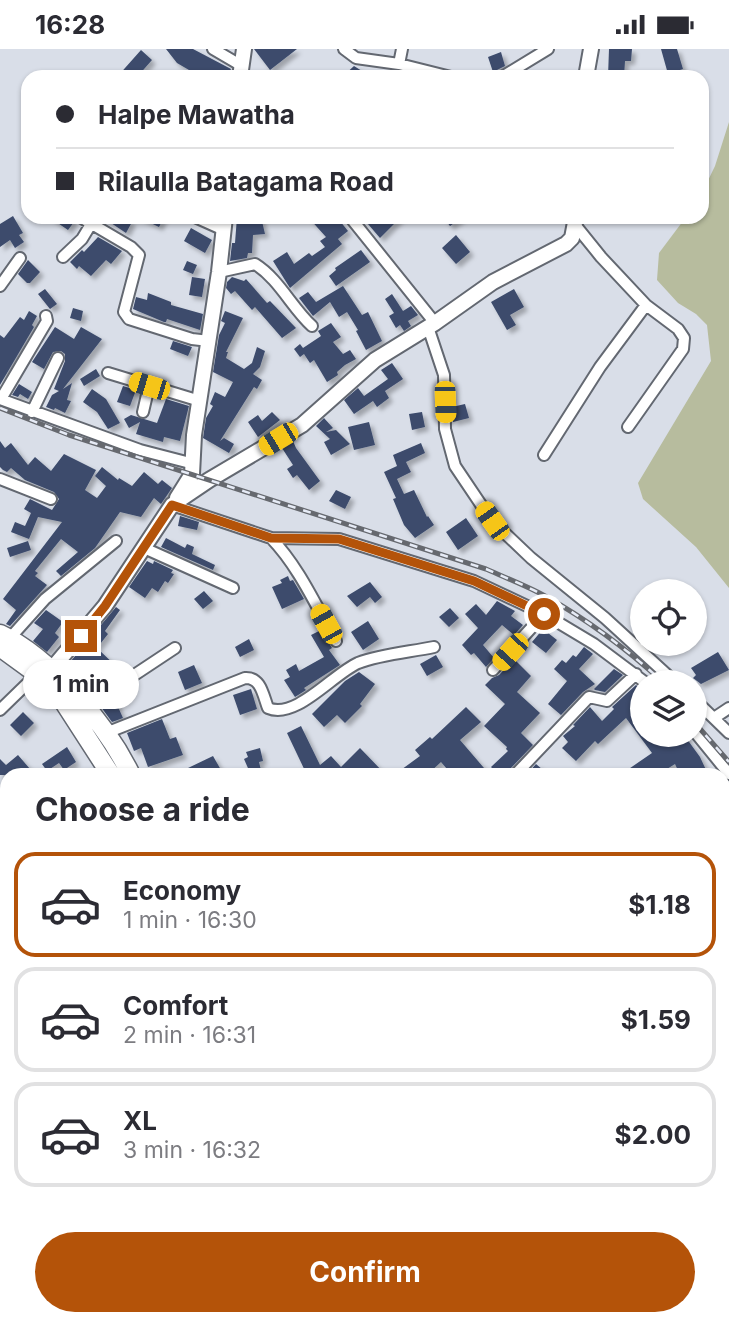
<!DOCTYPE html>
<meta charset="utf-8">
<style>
:root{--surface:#fff;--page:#f2f2f3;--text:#2b2b33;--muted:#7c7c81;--line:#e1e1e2;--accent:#b45309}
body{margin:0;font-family:Inter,sans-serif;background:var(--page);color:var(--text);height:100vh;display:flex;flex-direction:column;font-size:26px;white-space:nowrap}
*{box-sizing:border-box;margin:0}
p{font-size:23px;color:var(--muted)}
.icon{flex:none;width:38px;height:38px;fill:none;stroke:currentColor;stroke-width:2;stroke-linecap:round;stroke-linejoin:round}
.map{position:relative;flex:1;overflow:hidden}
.panel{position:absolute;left:0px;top:719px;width:730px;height:558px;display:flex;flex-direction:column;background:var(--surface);border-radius:21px 21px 0 0;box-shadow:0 2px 5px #0004}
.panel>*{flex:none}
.top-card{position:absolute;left:21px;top:21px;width:688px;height:154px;border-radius:21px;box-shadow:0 2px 5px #0004;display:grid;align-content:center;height:154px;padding:0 35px;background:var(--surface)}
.controls{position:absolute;left:630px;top:530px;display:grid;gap:14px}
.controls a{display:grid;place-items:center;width:77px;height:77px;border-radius:50%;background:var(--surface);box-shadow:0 2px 5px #0004;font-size:35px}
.end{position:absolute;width:32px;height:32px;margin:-16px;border:9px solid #b45309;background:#fff;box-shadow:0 0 0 4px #fff}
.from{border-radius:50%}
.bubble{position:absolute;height:49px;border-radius:24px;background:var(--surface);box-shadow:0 2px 5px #0004;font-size:23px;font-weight:700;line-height:49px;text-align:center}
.car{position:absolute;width:21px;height:42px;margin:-21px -10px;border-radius:9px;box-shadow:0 0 5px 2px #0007;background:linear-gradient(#f5c518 24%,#345 0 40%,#f5c518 0 76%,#345 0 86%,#f5c518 0)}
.top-card b{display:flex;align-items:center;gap:24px;height:66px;font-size:26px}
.top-card b+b{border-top:2px solid var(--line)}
.top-card i{width:18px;height:18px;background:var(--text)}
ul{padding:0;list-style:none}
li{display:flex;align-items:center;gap:21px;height:105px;margin:0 14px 10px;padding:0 21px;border:4px solid var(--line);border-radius:21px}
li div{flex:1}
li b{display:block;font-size:26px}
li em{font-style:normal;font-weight:700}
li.current{border-color:var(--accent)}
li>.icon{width:63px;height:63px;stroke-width:1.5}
h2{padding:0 35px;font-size:32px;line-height:84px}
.cta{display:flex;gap:14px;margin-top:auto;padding:14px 35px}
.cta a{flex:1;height:80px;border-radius:42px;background:var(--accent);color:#fff;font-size:28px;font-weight:700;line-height:80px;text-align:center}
.status{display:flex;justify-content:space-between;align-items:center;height:49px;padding:0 35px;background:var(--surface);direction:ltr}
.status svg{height:19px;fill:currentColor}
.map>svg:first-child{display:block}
</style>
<div class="status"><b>16:28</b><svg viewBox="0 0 49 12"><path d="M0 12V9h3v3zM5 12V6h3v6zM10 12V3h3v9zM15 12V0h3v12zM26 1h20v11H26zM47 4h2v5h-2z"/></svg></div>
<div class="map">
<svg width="729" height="1277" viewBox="0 0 729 1277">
<defs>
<filter id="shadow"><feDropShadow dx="4" dy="4" stdDeviation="2" flood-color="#0004"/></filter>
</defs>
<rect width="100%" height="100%" fill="#d9dee8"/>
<path fill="#b7bc9e" d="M 729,73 L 729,539 L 696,498 L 643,450 L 638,434 L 711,312 L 707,276 L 696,265 L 678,254 L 657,231 L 659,204 L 686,168 L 702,168 L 702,144 L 715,117 Z"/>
<path fill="#3c4b6c" filter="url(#shadow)" d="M 166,0 L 193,0 L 231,20 L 227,28 L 201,28 L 177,14 Z
M 254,0 L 297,0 L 270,21 Z
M 609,0 L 632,0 L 631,12 L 625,12 L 624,28 L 608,28 Z
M 661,0 L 677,0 L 683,20 L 668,25 Z
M 141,1 L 152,11 L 137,28 L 117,28 Z
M 501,3 L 505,17 L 493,23 L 488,8 Z
M 354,17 L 362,22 L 354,28 L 342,28 Z
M 13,167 L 23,184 L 19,186 L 24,193 L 15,199 L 10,191 L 0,198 L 0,175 Z
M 49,168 L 72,168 L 74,173 L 68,181 Z
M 102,168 L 124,168 L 132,173 L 126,184 Z
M 138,168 L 164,168 L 159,178 Z
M 237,168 L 261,168 L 265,185 L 253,186 L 252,204 L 248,204 L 247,209 L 230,212 L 232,194 L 235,194 Z
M 308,168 L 332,168 L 337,174 L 340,172 L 348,182 L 338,190 L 342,195 L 290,239 L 273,212 L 287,203 L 294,215 L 309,204 L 312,207 L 325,198 L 320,192 L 326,188 Z
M 362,168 L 401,168 L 380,189 Z
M 443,168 L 463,168 L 450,177 Z
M 191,179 L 212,191 L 205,204 L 184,192 Z
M 456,186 L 470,203 L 456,215 L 442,199 Z
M 98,188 L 122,202 L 111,215 L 106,211 L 91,227 L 79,217 L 77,220 L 70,213 L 82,201 L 84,203 Z
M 361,201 L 370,213 L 336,237 L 329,227 L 336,221 L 335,219 Z
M 28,211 L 40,223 L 30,234 L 27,234 L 18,225 Z
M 187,212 L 197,216 L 193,225 L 183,221 Z
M 192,228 L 205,230 L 202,248 L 189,246 Z
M 232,228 L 244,232 L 246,230 L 267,254 L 270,252 L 296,279 L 282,289 L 255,258 L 252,261 L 235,242 L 231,245 L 226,239 L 227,233 Z
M 343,237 L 362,266 L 368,263 L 382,292 L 366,301 L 356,282 L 358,281 L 347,263 L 339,268 L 330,253 L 313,267 L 299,249 L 308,243 L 316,253 Z
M 45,240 L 57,255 L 50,260 L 38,245 Z
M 514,240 L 524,258 L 510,266 L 516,276 L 507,281 L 491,253 Z
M 148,244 L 171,253 L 171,256 L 203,265 L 200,281 L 167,270 L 166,273 L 164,273 L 133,260 L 136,248 L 147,251 Z
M 392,245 L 403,262 L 411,257 L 418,266 L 408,272 L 411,277 L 404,282 L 400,276 L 396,279 L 389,267 L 394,264 L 385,250 Z
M 73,259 L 83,262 L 81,272 L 70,269 Z
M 29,262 L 37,267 L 32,276 L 34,278 L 0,336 L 0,286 L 4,289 L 20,268 L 24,271 Z
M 225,262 L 243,269 L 226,303 L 228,303 L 226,309 L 244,320 L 252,314 L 257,298 L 265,302 L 260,318 L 253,325 L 262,331 L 257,340 L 254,338 L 220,392 L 224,389 L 234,395 L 229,404 L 203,389 L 206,369 L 213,357 L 210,355 L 215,343 L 225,348 L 233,333 L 213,323 L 219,286 L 225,274 L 221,272 Z
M 331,274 L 341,288 L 333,293 L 343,305 L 350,301 L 356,310 L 345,316 L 337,323 L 338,326 L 327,333 L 314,311 L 310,314 L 304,305 L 300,308 L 294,300 L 300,295 L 303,299 L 321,287 L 318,282 Z
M 55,278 L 74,290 L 81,278 L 102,290 L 63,340 L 72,334 L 67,351 L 71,352 L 65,364 L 55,359 L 54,361 L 46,358 L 52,346 L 59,342 L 54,340 L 65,312 L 65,305 L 61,302 L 53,303 L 44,320 L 32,313 Z
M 173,292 L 192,298 L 188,307 L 170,300 Z
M 392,314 L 403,330 L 385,342 L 389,349 L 377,358 L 373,352 L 354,365 L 344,351 L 358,339 L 364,347 L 388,330 L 381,321 Z
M 96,320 L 100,327 L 84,337 L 80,330 Z
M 19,335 L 32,343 L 28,350 L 20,345 L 18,348 L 12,346 Z
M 123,337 L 136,341 L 130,357 L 117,353 Z
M 92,340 L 106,350 L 120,374 L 108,380 L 97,363 L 83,353 Z
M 166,350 L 189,357 L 180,392 L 164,388 L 163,393 L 136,385 L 140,373 L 129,379 L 124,370 L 131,366 L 157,374 Z
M 465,355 L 469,369 L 453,373 L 452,358 Z
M 272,363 L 280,371 L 258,388 L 248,373 L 258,366 L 262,372 Z
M 422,363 L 425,378 L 412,381 L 409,365 Z
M 324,369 L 333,379 L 326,383 L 336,381 L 350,395 L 331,406 L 324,393 L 330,390 L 316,377 Z
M 369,373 L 375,396 L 354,401 L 348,378 Z
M 0,392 L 5,399 L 11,394 L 28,416 L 35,408 L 51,422 L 64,405 L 96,421 L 85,441 L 97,449 L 106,437 L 95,427 L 102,418 L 118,431 L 119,429 L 132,437 L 144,423 L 158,435 L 162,431 L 172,439 L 161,455 L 154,449 L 141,468 L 120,463 L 95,499 L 61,527 L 56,522 L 78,503 L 61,490 L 35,522 L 38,524 L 35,527 L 47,536 L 10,577 L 6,575 L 16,561 L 3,550 L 62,473 L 38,468 L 29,490 L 11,483 L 15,473 L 25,477 L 31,464 L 24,460 L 30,450 L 52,461 L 59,450 L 54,443 L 25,431 L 11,419 L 7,423 L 3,421 L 0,418 Z
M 293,392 L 296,399 L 320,432 L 309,441 L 297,426 L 293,429 L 287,420 L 293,416 L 282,399 Z
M 421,394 L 425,404 L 406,413 L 411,423 L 397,430 L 404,445 L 414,441 L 427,468 L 428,467 L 434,476 L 415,489 L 404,476 L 393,450 L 396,449 L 384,423 L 397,417 L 393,406 Z
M 336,441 L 351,448 L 345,460 L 329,452 Z
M 180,467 L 199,473 L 197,481 L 178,477 Z
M 466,469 L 478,487 L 458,501 L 446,483 Z
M 166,489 L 185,499 L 187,495 L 194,498 L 192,505 L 215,516 L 213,521 L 161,498 Z
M 28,492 L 31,501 L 10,508 L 7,499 Z
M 147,512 L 153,515 L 154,512 L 173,521 L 171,524 L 174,525 L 168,534 L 165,532 L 158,543 L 152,539 L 145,549 L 129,538 Z
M 288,527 L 290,532 L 293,531 L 304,550 L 282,560 L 272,538 L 282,534 L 280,531 Z
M 370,533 L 382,548 L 375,554 L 370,548 L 357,558 L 347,547 Z
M 204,542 L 213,552 L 203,560 L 194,550 Z
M 497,552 L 515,562 L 511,567 L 523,576 L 514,586 L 502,576 L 483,596 L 494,609 L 486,618 L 474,604 L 471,606 L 462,596 L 478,579 L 465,565 L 476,555 L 486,566 Z
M 116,558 L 120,561 L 105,582 L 108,585 L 97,599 L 118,619 L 102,637 L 82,619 L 77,625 L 65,619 Z
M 450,559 L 459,569 L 449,578 L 439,568 Z
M 46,561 L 63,573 L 55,584 L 59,588 L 47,603 L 33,592 L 43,580 L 34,574 Z
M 368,572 L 379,590 L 363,601 L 351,583 Z
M 543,580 L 557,591 L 546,604 L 532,593 Z
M 321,581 L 332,599 L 329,601 L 340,616 L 304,639 L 306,641 L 295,648 L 284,631 L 290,628 L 286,621 L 296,615 L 299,622 L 324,608 L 311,586 Z
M 249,590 L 254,601 L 240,608 L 235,598 Z
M 584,598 L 593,605 L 579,620 L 595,635 L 583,643 L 561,666 L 548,655 L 567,632 L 554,620 L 562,611 L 566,614 L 573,606 L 576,608 Z
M 718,603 L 729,621 L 701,635 L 693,629 L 696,626 L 691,619 Z
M 436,606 L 443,618 L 427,627 L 420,615 Z
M 514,610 L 531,627 L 517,643 L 540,664 L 521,684 L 533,696 L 509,721 L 507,726 L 499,726 L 491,718 L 508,702 L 506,700 L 507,698 L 484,677 L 505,655 L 485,636 L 492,629 L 499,626 Z
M 194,616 L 202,634 L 185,641 L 178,623 Z
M 614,620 L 623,626 L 605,643 L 595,641 L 594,640 Z
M 359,623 L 375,635 L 360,655 L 362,657 L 345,674 L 337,666 L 324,678 L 312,665 L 345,632 Z
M 636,636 L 642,641 L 642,686 L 684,686 L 700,708 L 707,723 L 699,726 L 680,726 L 675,715 L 659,725 L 656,721 L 648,726 L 620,726 L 652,704 L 626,669 L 598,695 L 595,692 L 576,712 L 562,699 L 568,693 L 563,687 L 575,677 L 573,676 L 590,658 L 602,672 L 614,660 L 612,658 Z
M 251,640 L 257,660 L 240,666 L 233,646 Z
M 114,649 L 123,669 L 112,673 L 101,658 Z
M 466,658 L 481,673 L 460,691 L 490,726 L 452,726 L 441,713 L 427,726 L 394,726 L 420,707 L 415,701 L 430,688 L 432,690 Z
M 23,663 L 34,674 L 21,687 L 10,676 Z
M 162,670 L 170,690 L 176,688 L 183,706 L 148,718 L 141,699 L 134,702 L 127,684 Z
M 301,677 L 320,716 L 331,707 L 341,718 L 360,699 L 386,726 L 307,726 L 287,684 Z
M 67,698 L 76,713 L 64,721 L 59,714 L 47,722 L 42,715 Z
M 260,699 L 263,712 L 259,713 L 262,725 L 251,726 L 244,710 L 248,708 L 246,703 Z
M 18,706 L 30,720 L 22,726 L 0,726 L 0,710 L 6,716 Z
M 213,707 L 221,721 L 211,726 L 192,726 L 188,719 Z
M 536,715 L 549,726 L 526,726 Z"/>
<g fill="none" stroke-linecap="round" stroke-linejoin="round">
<defs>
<path id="minor" d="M 213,0 L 242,17
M 344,0 L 356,9 L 399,15 L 451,28
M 399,15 L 402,0
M 502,28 L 548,0
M 80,168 L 131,198 L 139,206 L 124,263 L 129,270 L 192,290 L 209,292
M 195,168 L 224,181
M 350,168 L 435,274
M 576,177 L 601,208 L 646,256 L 678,280 L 684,289 L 683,300 L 628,378
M 63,208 L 82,190 L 91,175
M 219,223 L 255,215 C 279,230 292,259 312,277
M 0,237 L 20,209
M 428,278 L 444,326 L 445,380 L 455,417 L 492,472 L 531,509 L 605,569 L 676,634
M 108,324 L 200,352
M 0,350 L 140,401 L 194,415
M 1,350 L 47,272 L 46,267
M 32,363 L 58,309
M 143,363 L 149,337
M 544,406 L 600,318 L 646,256
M 0,430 L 51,450
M 172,456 L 271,489 L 339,490 L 474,532 L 544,565 L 594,595 L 646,634
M 271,489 C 299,518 316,557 336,592
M 144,499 L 233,539
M 10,589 L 45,550 L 116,492
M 493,621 L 544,565
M 695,651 L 729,684
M 86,658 L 175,599
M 0,661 L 37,625
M 714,669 L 729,659
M 695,683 L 729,725
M 106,684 L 245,629 C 261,628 263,646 268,659 C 296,671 333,625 358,614 C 381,605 410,603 434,598
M 515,726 L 589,648 L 607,652 L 636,625
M 723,745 L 729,744
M 723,796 L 729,793
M 723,819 L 729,816
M 723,848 L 729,845
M 0,915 L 7,913
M 723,999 L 729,1008
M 0,1090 L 7,1085
M 723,1134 L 729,1132
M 727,1209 L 729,1211
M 160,1270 L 162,1277
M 316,1270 L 318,1277
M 692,1270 L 695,1277
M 51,1277 L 61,1270
M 398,1277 L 410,1270
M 607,1277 L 619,1270"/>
<path id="tertiary" d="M 240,28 L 244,0
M 586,28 L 591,0
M 177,449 L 192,425 L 194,386 L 219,223 L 225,168
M 50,622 L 105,557 L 172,456 L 209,431 L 302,376 L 375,311 L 435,274 L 493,233 L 566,195 L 572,189 L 576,168"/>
<path id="trunk" d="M 0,585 C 51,609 107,676 131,726
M 0,598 L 37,625 L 60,647 L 111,726
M 468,1270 L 471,1277
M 486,1270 L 489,1277"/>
</defs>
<use href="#minor" stroke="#636871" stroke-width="14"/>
<use href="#tertiary" stroke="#636871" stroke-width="18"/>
<use href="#trunk" stroke="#636871" stroke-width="21"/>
<use href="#minor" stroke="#fff" stroke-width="10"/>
<use href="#tertiary" stroke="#fff" stroke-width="14"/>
<use href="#trunk" stroke="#fff" stroke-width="18"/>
<defs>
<path id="rail" d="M 0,359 L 69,386 L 486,520 C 506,529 527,537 545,547 C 588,571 628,601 664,634
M 695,674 L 729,713"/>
</defs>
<use href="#rail" stroke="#66696f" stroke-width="5"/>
<use href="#rail" stroke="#e6ebf6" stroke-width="2.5" stroke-dasharray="8" stroke-linecap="butt"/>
</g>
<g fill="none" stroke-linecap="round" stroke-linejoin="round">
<path stroke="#b45309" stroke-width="9" d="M 81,587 L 105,557 L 172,456 L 271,489 L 339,490 L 474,532 L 544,565"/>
</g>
</svg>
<div class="controls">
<a><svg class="icon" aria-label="locate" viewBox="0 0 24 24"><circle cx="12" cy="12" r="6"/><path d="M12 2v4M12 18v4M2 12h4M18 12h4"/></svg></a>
<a><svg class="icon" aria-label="layers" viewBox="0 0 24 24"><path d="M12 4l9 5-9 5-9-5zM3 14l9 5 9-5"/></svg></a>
</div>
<i class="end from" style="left:544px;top:565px"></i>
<i class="end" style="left:81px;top:587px"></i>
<div class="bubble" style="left:23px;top:611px;width:116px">1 min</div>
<i class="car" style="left:149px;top:337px;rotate:287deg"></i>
<i class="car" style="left:445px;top:353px;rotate:178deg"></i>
<i class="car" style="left:278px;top:390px;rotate:239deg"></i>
<i class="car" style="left:492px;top:472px;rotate:325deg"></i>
<i class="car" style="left:326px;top:575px;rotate:331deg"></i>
<i class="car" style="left:510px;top:603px;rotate:222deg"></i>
<div class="top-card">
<b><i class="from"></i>Halpe Mawatha</b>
<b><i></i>Rilaulla Batagama Road</b>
</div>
<section class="panel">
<h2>Choose a ride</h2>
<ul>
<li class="current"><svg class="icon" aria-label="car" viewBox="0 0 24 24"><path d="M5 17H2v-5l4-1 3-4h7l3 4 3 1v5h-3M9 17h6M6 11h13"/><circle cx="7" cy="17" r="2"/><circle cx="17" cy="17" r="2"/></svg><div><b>Economy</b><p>1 min · 16:30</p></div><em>$1.18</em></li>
<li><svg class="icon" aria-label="car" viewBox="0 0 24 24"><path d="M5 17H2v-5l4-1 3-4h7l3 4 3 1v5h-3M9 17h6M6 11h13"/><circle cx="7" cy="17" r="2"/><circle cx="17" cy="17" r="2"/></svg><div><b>Comfort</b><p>2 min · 16:31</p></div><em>$1.59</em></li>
<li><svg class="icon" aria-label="car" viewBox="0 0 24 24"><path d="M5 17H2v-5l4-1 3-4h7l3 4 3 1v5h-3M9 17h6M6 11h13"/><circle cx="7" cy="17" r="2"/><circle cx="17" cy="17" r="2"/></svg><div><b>XL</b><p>3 min · 16:32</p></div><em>$2.00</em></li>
</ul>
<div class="cta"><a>Confirm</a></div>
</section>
</div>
